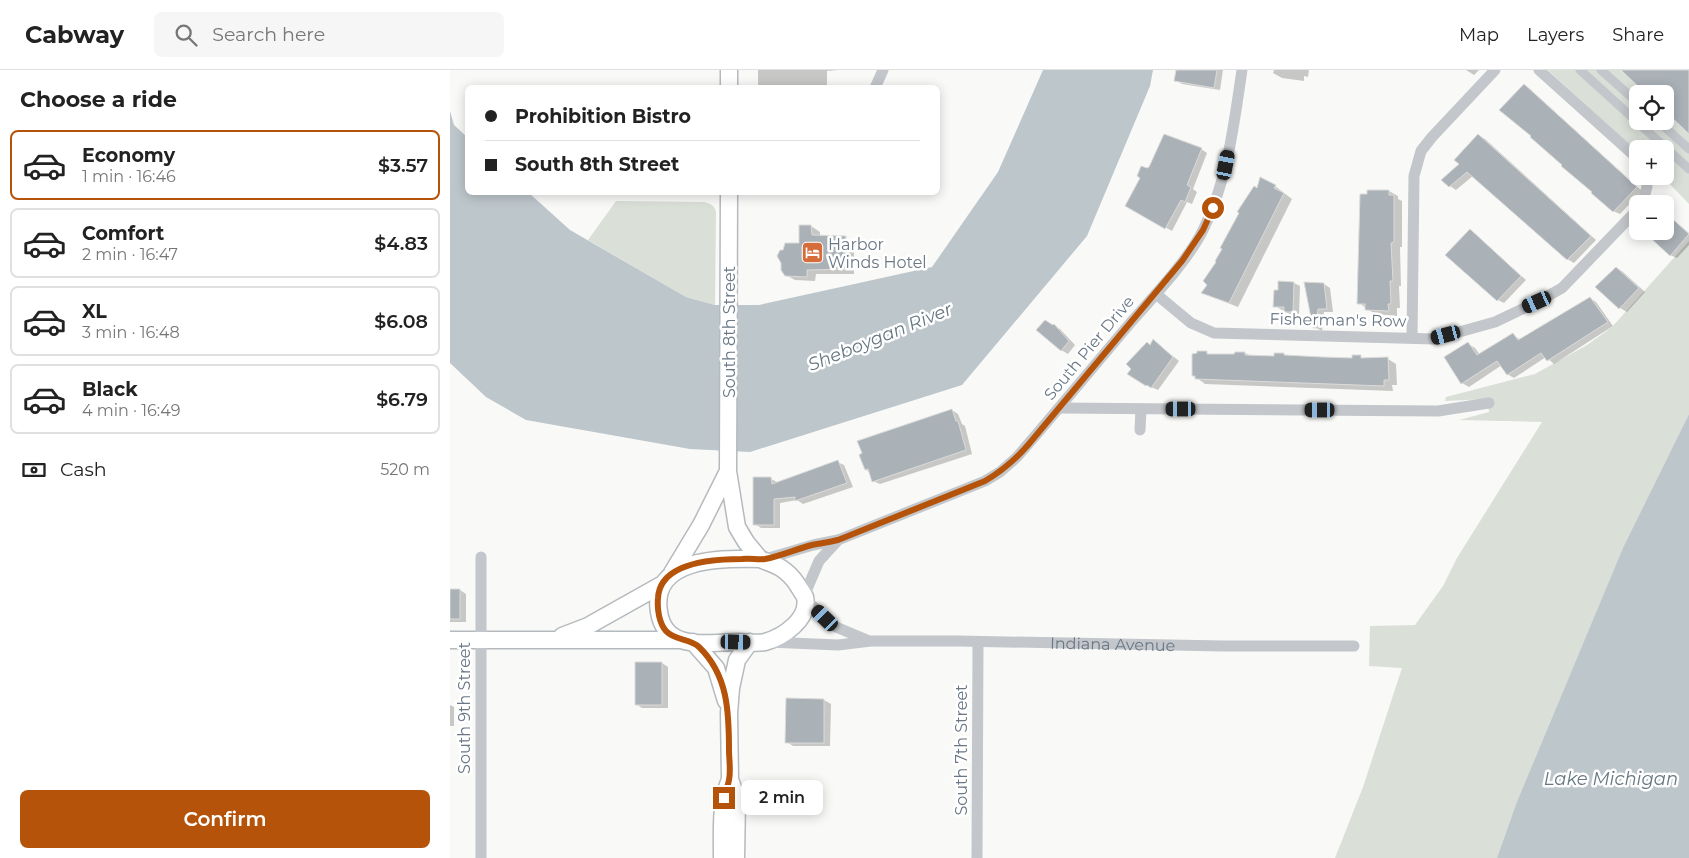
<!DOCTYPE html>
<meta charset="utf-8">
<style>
:root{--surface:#fff;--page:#f6f6f6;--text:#222;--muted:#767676;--line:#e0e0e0;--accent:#b45309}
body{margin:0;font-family:Montserrat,sans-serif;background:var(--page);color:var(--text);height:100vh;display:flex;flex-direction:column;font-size:19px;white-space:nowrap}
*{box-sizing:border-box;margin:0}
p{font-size:16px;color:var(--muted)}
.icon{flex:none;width:28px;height:28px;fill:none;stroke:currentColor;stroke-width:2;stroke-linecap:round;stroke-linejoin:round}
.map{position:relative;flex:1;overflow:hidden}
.panel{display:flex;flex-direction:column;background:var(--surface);width:450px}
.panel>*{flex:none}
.guide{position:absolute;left:15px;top:15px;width:475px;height:110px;border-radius:8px;box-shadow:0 2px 12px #0003;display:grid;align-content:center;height:110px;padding:0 20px;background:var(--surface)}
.fabs{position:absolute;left:1179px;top:15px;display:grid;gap:10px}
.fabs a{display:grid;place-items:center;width:45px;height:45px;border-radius:8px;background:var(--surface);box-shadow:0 2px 12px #0003;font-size:25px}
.end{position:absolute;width:22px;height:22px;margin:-11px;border:6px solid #b45309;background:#fff;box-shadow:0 0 0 2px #fff}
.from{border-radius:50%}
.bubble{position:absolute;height:35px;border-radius:8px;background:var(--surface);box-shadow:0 2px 12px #0003;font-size:16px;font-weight:600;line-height:35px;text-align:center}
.car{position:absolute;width:15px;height:30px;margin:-15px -8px;border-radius:6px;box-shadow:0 0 4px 1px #0007;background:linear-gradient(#222 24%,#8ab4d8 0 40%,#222 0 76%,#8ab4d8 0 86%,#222 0)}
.guide b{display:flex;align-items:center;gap:18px;height:48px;font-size:19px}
.guide b+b{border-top:1px solid var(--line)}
.guide i{width:12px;height:12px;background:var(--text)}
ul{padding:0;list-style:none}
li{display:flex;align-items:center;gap:15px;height:70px;margin:0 10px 8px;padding:0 10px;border:2px solid var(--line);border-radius:8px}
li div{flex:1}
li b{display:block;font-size:19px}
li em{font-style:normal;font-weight:600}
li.current{border-color:var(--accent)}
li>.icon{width:45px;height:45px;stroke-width:1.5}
h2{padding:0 20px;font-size:22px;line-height:60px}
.pay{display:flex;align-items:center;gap:12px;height:55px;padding:0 20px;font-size:19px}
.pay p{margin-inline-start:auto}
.primary-button{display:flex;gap:10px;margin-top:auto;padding:10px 20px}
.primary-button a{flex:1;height:58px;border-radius:8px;background:var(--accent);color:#fff;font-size:20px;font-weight:600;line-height:58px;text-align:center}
header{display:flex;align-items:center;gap:30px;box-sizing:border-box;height:70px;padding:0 25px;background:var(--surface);border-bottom:1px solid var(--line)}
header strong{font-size:24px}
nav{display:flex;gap:28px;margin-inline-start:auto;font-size:18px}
.search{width:350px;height:45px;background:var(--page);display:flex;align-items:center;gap:12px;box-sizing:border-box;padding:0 18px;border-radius:8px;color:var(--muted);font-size:19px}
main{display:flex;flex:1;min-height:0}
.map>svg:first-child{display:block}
</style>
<header>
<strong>Cabway</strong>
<div class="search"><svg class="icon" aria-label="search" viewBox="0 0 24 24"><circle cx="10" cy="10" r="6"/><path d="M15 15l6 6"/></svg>Search here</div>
<nav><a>Map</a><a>Layers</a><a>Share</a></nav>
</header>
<main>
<section class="panel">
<h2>Choose a ride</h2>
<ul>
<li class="current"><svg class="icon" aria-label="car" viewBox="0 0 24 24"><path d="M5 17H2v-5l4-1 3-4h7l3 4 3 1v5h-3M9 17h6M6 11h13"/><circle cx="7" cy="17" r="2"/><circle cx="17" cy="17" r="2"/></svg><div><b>Economy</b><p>1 min · 16:46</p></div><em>$3.57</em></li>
<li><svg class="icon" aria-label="car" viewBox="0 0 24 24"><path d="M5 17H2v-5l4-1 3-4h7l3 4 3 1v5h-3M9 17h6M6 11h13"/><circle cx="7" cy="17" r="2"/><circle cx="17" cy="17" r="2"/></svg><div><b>Comfort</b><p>2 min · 16:47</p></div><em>$4.83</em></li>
<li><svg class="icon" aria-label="car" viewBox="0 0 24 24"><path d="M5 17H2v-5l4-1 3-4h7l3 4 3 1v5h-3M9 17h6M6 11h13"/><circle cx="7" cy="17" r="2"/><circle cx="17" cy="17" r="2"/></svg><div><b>XL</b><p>3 min · 16:48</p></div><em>$6.08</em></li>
<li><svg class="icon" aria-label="car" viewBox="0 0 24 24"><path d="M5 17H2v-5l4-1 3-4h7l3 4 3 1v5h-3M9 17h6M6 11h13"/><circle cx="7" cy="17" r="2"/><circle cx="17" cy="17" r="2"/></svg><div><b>Black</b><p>4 min · 16:49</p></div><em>$6.79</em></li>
</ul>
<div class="pay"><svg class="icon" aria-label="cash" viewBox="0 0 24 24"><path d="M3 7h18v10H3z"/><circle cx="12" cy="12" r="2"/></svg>Cash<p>520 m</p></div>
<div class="primary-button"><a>Confirm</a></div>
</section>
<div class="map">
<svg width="1239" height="788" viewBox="0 0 1239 788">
<rect width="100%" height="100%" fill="#f9f9f7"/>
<path fill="#dadfd8" d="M 1098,0 L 1170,0 L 1196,24 L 1188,24 L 1188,51 L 1215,51 L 1215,42 L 1239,64 L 1239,134 L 1212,106 L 1215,106 L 1215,79 L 1188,79 L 1187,82 Z
M 166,131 L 254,132 C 260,133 265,136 266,142 L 265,235 L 236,227 L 138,170 Z
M 1239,171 L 1239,344 L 1173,479 L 1066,734 L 1047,788 L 885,788 L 913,717 L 952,598 L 919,596 L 920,556 L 965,555 L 993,516 L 1007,488 L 1092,352 L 1009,350 L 1039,342 L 1037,329 L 995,331 L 996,327 L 1085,304 L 1137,275 L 1162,257 Z"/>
<path fill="#bdc6cb" d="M 593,0 L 703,0 L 700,16 L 637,166 L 512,315 L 300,382 L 240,379 L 76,350 L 36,327 L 0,293 L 0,41 L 4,55 L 17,67 L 18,122 L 79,123 L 120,160 L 236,227 L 265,235 L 309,235 L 482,197 L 548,102 Z
M 1239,344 L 1239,788 L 1047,788 L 1066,734 L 1173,478 Z"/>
<path fill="#0003" d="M 308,0 L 388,0 L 377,1 L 377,18 L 308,18 Z
M 728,0 L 773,0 L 770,20 L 732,14 L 726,10 Z
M 824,0 L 859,0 L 858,7 L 854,6 L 854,11 L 832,8 L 823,3 Z
M 1016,0 L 1029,0 L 1024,5 Z
M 186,15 L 189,17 L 222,18 L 155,18 L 155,16 Z
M 1074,15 L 1080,19 L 1192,121 L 1170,144 L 1163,141 L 1144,122 Z
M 1028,66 L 1035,69 L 1146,170 L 1124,193 L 1117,189 L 1024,105 L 1006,120 L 1000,116 Z
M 751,79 L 757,83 L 743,119 L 747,122 L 742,134 L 737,132 L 722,161 L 677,136 Z
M 825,116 L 842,129 L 788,237 L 762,227 L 753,223 L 759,214 L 768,191 L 807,120 Z
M 939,121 L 948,126 L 948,129 L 952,131 L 952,177 L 950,177 L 951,216 L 949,216 L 950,238 L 947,238 L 947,246 L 925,244 L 909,233 Z
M 1217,145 L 1239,163 L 1239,175 L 1227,188 L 1220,185 L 1215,161 L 1215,146 Z
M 361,156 L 370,162 L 370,167 L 395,168 L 404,173 L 404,204 L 366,204 L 365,211 L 345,210 L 336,205 Z
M 1020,161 L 1026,165 L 1076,210 L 1054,233 L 1048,230 Z
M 1167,198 L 1173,202 L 1195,222 L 1177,242 L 1170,238 L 1147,217 Z
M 844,213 L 850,216 L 849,245 L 841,245 L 825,236 Z
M 855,213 L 874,214 L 880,218 L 883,242 L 874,242 L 872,261 L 864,257 Z
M 1140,228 L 1146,232 L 1163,256 L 1104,294 L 1096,287 L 1064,308 L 1057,304 L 1052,295 L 1019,317 L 1012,313 L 1018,274 L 1025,278 L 1030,285 L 1063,265 L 1071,270 Z
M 604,256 L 610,259 L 625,275 L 618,284 L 611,280 Z
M 704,271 L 729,291 L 708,320 L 696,315 L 701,276 Z
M 757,283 L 760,285 L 785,286 L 795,283 L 801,286 L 825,287 L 834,284 L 839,287 L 903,289 L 910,287 L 915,289 L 938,289 L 946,294 L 947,315 L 942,315 L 943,321 L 755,314 L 743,305 Z
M 502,340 L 508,344 L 512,354 L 515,356 L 522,384 L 430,414 L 423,411 L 420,402 L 416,400 Z
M 387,392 L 394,395 L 403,417 L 353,434 L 347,430 L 330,433 L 330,458 L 311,458 L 305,454 L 321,409 L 327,412 Z
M 0,520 L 10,520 L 16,524 L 16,552 L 0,552 Z
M 212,593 L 218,597 L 218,638 L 192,638 L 186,634 Z
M 337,630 L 374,630 L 381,634 L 380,676 L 343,676 L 337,672 Z
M 0,635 L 4,637 L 4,656 L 0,656 Z"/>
<path fill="#aab1b7" stroke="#dbdbd9" d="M 726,0 L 767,0 L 764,18 L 724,11 Z
M 1171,0 L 1239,0 L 1239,64 L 1215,41 L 1215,24 L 1196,24 Z
M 1074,14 L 1187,117 L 1163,142 L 1141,123 L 1142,122 L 1111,96 L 1112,95 L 1080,67 L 1081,66 L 1049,40 Z
M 714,64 L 752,78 L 737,115 L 741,117 L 735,132 L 731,130 L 715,159 L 675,136 L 690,108 L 687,106 L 691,96 L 697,98 L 699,97 Z
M 1028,64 L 1141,166 L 1117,190 L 1017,102 L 999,117 L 991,110 L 1009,94 L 1004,90 Z
M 810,107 L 826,115 L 824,118 L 834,123 L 779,233 L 751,223 L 757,215 L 753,211 L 766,192 L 765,191 L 772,179 L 770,178 L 789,143 L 787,142 L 804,116 L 807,118 Z
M 917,120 L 939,120 L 939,125 L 944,125 L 944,172 L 941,173 L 943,211 L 940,211 L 941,234 L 938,234 L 939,241 L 915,240 L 915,234 L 907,234 L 910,124 L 917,124 Z
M 1215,142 L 1239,164 L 1220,186 L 1193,161 L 1215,161 Z
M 349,155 L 361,155 L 362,165 L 396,166 L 396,199 L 357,200 L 357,207 L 335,206 L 331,200 L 331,193 L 327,186 L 330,180 L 333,180 L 335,173 L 349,173 Z
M 1020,159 L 1071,206 L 1047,231 L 995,185 Z
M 1166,197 L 1189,218 L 1169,239 L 1145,217 Z
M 828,211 L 844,212 L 843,242 L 834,242 L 834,237 L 823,237 L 824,220 L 828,220 Z
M 854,212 L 874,213 L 877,239 L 868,239 L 866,258 L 863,258 Z
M 1140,227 L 1158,252 L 1097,291 L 1091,283 L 1057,305 L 1047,291 L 1011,314 L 994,287 L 1018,272 L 1027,285 L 1063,263 L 1068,270 Z
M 595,250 L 603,255 L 604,254 L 619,271 L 611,281 L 586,260 Z
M 703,269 L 723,287 L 701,318 L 697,315 L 696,316 L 677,304 L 681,299 L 676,294 L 697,272 L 700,275 Z
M 747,281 L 757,281 L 757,284 L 784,284 L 785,282 L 795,282 L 795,285 L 824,286 L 824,283 L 834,283 L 834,285 L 872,287 L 902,288 L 902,285 L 911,285 L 911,288 L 938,287 L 939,310 L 934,310 L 934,316 L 745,309 L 745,306 L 742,306 L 742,284 L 747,283 Z
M 502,339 L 506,351 L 508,351 L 516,380 L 422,412 L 418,399 L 415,400 L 409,385 L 412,383 L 407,371 Z
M 388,390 L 397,413 L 345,431 L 345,427 L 324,429 L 324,455 L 303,455 L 303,407 L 321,407 L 322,414 Z
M 0,519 L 10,519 L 10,549 L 0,549 Z
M 185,592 L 212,592 L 212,635 L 185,635 Z
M 336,628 L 374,629 L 374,673 L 335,673 Z"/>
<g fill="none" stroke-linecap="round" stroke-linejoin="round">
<defs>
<path id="secondary" d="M 279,0 L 279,18
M 279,122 L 278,401 L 287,457 L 296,472 L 310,489
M 310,489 C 317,492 324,494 331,498 C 337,502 343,508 347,514 C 349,518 353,523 355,527 C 360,549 333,567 315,572 C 307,574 297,572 288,572 C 270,572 249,576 231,570 C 218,566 211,555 209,542 C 200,487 273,488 310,489 Z
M 222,503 L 251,455 L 278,401
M 112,566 L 138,556 L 211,515
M 0,570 L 230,570
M 243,572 L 266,598 L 276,631
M 272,788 C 272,761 270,734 280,709
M 286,788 L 287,730 L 280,709 L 279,643 L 281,618 L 287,590 L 300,572"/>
</defs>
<use href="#secondary" stroke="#b5babe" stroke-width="19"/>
<path stroke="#c3c6ca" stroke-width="9" d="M 1130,0 L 1239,99
M 1151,0 L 1188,33
M 1208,51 L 1239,79"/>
<g stroke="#c3c6ca" stroke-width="11">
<path d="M 1089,0 L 1188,89"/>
<path d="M 425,18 L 433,0"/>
<path d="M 1192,134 L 1197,117 L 1196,106"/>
<path d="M 706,224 L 741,253 L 764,263 L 984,269 L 1045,252 L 1087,232 L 1112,218 L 1188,139"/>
<path d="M 962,268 L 964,106 L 971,81 L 982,67 L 1045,0"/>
<path d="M 610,338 L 988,341 L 1039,333"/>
<path d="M 690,360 L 691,339"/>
<path d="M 31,487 L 31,788"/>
<path d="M 312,490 L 363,475 L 388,470 L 535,411 L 550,402 L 567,387 C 606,342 644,296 682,251 C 705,225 740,188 754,158 C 778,109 784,53 792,0"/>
<path d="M 354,526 L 369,491 L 388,470"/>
<path d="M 355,529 L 386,557 L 417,570"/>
<path id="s1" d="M 318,572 L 388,575 L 421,571 L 508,571 L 773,576 L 904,576"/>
<path d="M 527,788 L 528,572"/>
</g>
<use href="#secondary" stroke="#fff" stroke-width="16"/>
</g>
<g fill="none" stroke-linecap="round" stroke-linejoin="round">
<path stroke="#b45309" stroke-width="6" d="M 274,728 C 275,722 278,716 279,710 C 281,701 279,689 279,680 C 279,642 278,605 249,577 C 240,568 225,571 216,561 C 209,553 207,539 208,528 C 210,492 265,489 292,489 C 300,488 309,490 315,489 C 331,486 346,479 362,475 C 371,473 380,472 388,470 L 535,411 C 552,401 565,390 578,375 L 732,191 L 753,160 L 763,138"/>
</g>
<defs>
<symbol id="hotel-square" viewBox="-11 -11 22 22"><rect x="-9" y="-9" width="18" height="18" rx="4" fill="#d66c39" stroke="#fff"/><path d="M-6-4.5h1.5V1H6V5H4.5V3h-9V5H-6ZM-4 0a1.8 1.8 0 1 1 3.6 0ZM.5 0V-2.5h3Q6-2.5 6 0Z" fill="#fff"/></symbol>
</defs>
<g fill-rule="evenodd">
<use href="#hotel-square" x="350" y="170" width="25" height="25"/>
</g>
<g text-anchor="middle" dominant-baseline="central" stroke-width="5" stroke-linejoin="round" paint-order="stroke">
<g font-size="16" fill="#6a7785" stroke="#fff" text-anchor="start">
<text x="378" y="174">Harbor<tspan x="378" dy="18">Winds Hotel</tspan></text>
</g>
<g font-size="16" fill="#6a7785" stroke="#fff">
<text transform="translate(888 250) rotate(1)">Fisherman's Row</text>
<text transform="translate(279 262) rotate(-90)">South 8th Street</text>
<text transform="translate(639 278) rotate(-50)">South Pier Drive</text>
<text stroke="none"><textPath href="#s1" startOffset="345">Indiana Avenue</textPath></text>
<text transform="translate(14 638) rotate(-90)">South 9th Street</text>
<text transform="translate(511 680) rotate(-90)">South 7th Street</text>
</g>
<g font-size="18" font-style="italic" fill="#667780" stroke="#fff">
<text transform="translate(430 267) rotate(-22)">Sheboygan River</text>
<text x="1161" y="709">Lake Michigan</text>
</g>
</g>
</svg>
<div class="fabs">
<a><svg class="icon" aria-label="locate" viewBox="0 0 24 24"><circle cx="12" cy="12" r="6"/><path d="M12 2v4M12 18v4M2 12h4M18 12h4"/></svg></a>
<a>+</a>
<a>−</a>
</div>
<i class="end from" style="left:763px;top:138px"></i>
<i class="end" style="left:274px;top:728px"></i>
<div class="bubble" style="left:291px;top:710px;width:82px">2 min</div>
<i class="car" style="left:776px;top:95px;rotate:11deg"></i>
<i class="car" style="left:1087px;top:232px;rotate:246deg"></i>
<i class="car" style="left:996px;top:265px;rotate:255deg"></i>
<i class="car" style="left:731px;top:339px;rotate:270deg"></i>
<i class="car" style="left:870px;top:340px;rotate:270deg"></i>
<i class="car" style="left:375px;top:548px;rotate:314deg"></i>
<i class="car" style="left:286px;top:572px;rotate:91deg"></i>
<div class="guide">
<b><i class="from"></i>Prohibition Bistro</b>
<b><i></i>South 8th Street</b>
</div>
</div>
</main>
